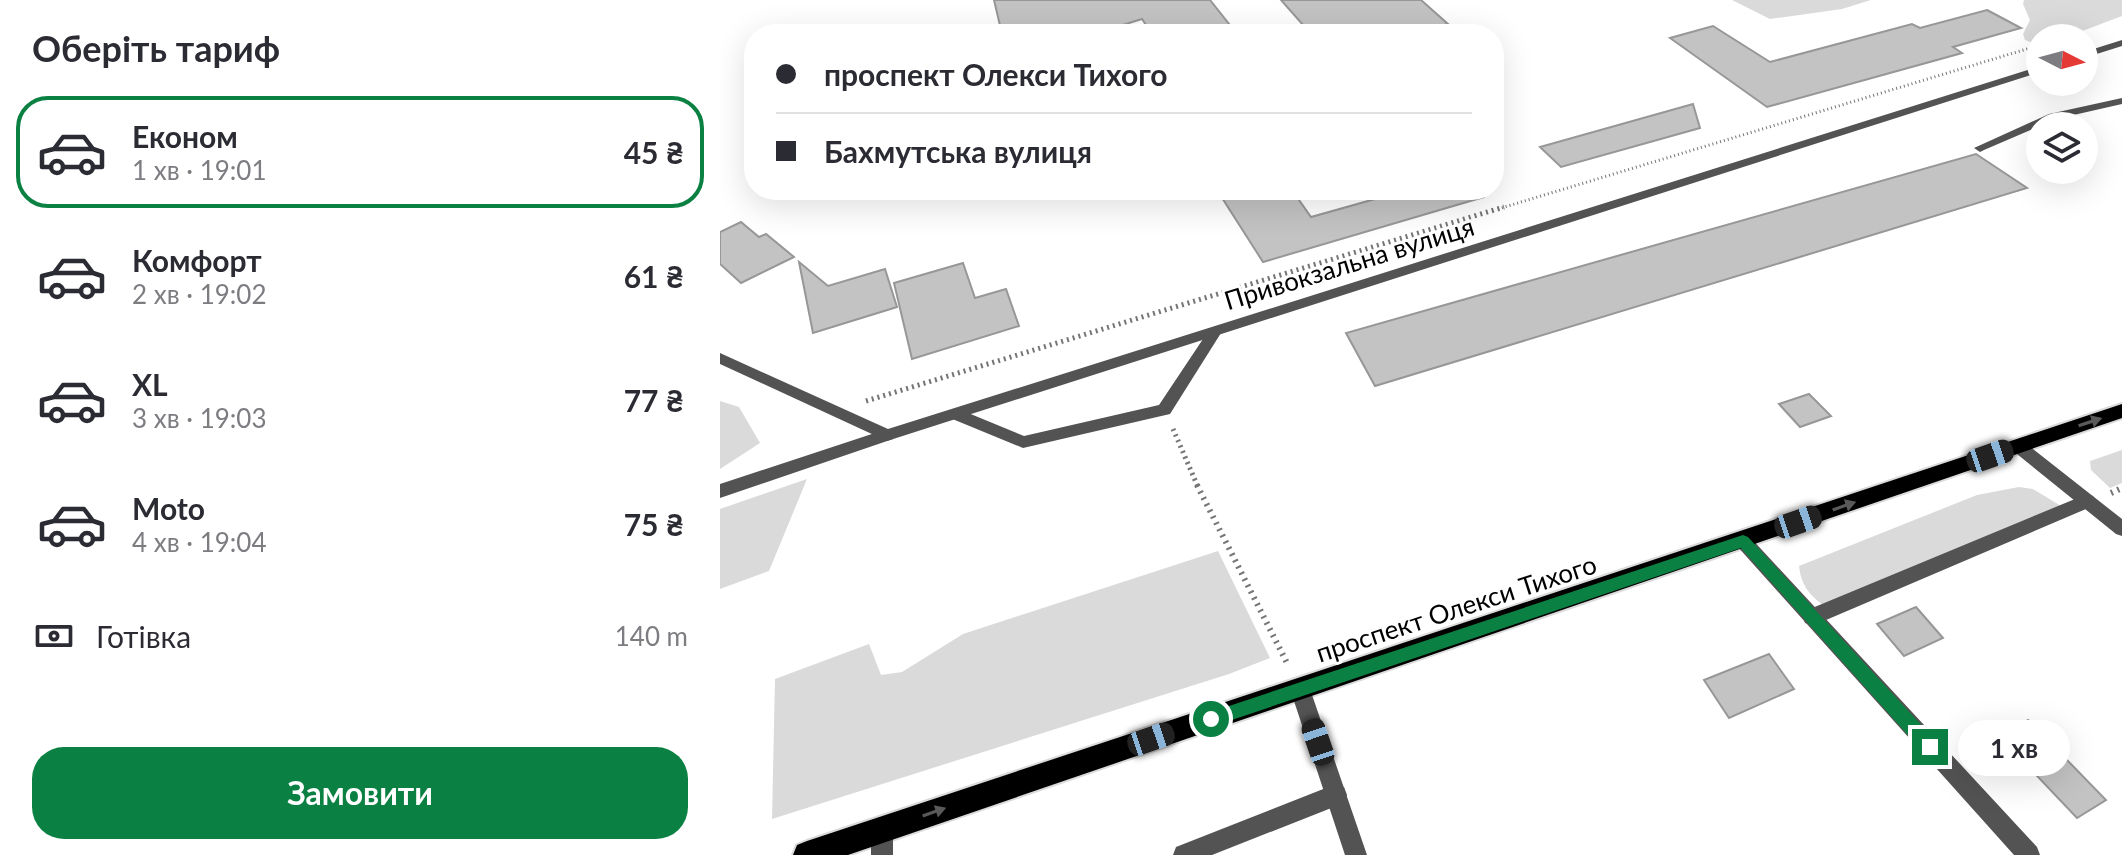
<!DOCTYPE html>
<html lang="uk">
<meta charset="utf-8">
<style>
:root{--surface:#fff;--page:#f7f7f7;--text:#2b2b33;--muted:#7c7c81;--line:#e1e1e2;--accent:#0b8043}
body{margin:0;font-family:Lato,sans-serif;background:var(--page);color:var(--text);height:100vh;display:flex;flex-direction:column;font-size:30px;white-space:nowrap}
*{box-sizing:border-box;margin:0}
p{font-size:26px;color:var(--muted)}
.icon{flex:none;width:44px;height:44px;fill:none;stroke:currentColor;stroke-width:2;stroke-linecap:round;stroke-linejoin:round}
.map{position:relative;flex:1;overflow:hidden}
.side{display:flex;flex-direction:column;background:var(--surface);width:720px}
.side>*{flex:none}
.banner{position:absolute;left:24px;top:24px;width:760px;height:176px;border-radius:32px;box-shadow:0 8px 32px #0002;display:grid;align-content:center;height:176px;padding:0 32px;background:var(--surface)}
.needle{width:52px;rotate:96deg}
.buttons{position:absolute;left:1306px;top:24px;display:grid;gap:16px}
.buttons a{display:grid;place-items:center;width:72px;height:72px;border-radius:50%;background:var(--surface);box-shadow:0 8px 32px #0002;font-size:40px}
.end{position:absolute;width:36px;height:36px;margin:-18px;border:10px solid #0b8043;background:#fff;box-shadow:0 0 0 4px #fff}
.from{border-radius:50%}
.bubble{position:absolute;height:56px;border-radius:28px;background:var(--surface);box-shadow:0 8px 32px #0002;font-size:26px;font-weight:700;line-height:56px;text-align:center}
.car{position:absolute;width:24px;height:48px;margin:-24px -12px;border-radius:10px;box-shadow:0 0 6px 2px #0007;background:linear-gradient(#222 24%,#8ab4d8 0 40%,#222 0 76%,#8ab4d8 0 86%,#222 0)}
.banner b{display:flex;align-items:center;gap:28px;height:76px;font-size:30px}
.banner b+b{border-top:2px solid var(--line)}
.banner i{width:20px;height:20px;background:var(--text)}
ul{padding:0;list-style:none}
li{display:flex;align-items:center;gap:24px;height:112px;margin:0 16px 12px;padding:0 16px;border:4px solid transparent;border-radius:32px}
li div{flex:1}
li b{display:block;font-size:30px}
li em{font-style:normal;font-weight:700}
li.active{border-color:var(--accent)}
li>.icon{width:72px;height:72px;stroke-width:1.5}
h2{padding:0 32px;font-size:36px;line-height:96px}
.pay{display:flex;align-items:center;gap:20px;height:88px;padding:0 32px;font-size:30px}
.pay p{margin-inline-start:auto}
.cta{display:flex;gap:16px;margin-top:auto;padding:16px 32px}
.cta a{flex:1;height:92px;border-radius:32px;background:var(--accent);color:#fff;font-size:32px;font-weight:700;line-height:92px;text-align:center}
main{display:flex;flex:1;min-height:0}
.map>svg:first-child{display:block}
</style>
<main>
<section class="side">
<h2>Оберіть тариф</h2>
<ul>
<li class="active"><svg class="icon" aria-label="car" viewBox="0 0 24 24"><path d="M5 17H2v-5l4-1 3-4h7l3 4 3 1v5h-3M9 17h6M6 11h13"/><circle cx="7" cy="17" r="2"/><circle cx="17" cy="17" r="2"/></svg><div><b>Економ</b><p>1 хв · 19:01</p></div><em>45 ₴</em></li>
<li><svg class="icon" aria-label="car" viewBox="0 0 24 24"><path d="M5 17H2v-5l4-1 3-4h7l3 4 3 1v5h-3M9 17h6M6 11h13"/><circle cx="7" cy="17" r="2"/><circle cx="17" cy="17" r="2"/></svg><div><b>Комфорт</b><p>2 хв · 19:02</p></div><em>61 ₴</em></li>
<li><svg class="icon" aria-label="car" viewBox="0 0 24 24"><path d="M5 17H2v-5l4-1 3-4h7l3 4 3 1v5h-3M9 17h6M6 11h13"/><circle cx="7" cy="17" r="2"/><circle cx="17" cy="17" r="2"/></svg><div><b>XL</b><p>3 хв · 19:03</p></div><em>77 ₴</em></li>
<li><svg class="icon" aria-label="car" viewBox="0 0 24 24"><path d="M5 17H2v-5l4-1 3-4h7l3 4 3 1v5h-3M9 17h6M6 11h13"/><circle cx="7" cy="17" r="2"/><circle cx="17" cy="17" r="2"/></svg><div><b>Moto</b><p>4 хв · 19:04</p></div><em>75 ₴</em></li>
</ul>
<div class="pay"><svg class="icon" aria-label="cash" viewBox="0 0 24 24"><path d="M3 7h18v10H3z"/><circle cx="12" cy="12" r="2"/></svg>Готівка<p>140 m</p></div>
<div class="cta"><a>Замовити</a></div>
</section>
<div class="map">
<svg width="1402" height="855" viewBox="0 0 1402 855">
<rect width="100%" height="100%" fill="#fff"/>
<path fill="#dadada" d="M 1012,0 L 1151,0 L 1122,9 L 1050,19 Z
M 1304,0 L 1402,0 L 1402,16 L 1344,38 L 1320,38 L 1320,46 L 1305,40 L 1303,34 L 1310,20 L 1303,4 Z
M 0,401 L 19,407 L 40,443 L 0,469 Z
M 1402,450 L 1402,483 L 1390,488 L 1371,470 L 1370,461 Z
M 87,479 L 49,571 L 0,589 L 0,509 Z
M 1299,487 L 1313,489 L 1341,506 L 1103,605 C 1088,594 1081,584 1079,566 L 1257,495 Z
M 498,551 L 550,658 L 509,674 L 52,819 L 55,679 L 149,644 L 161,675 L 182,672 L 243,634 Z"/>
<path fill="#c3c3c3" stroke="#979797" stroke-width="2" d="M 274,0 L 490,0 L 517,34 L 432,34 L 422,19 L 374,34 L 282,34 Z
M 561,0 L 701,0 L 728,24 L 683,34 L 591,34 Z
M 1267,10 L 1301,28 L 1233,47 L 1242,53 L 1047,107 L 950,38 L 993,26 L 1050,62 L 1192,24 L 1200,28 Z
M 973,104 L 980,128 L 841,167 L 820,147 Z
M 1256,154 L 1307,188 L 655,386 L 626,333 Z
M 497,190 L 572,190 L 591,217 L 687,190 L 763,190 L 764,197 L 543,262 Z
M 21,222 L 39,237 L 46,234 L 74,257 L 21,283 L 0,264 L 0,232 Z
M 79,262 L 108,286 L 165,269 L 177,307 L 93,333 Z
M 243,263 L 255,298 L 286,289 L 299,326 L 192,359 L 174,283 Z
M 1089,394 L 1111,416 L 1080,427 L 1059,404 Z
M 1196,607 L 1223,638 L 1184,656 L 1157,624 Z
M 1049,654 L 1074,689 L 1009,718 L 984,680 Z
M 1308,720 L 1386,800 L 1357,818 L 1280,737 Z"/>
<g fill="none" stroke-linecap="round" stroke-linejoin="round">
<defs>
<path id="primary" d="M 1402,404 L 1402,418 L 128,855 L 73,855 L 77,845 L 87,841 Z"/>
</defs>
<use href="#primary" stroke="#dbdbdb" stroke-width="4"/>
<path stroke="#757575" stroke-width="3" stroke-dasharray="1 3" stroke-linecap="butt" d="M 1345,38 L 1363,32
M 778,209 L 1320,45"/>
<path stroke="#757575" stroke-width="5" stroke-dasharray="2 4" stroke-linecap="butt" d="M 146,401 L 784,207
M 453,429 L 478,487"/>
<path stroke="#757575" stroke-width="6" stroke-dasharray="2 5" stroke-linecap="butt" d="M 477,485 L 568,665
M 1391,493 L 1402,488"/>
<path fill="#535353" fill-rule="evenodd" d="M 1402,98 L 1402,104 L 1336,119 L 1264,150 L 1260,152 L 1254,148 L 1329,114 Z
M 494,328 L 501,333 L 450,414 L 303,448 L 230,418 L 228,414 L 236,408 L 304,436 L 439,405 L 489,330 Z
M 1367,494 L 1373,496 L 1376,501 L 1373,506 L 1099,623 L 1092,625 L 1085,623 L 1083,617 L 1085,611 Z
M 616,784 L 624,787 L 627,795 L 624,803 L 492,855 L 453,855 L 456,847 Z"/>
<path fill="#535353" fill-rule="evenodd" d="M 167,429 L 175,435 L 173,439 L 0,498 L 0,484 Z
M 1298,440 L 1304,442 L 1402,519 L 1402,536 L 1396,534 L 1292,450 L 1290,446 L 1292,442 Z
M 1023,534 L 1029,536 L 1317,847 L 1320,855 L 1294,855 L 1017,546 L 1014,541 L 1017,536 Z
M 580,680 L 587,682 L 590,689 L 647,855 L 625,855 L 570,689 L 573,682 Z
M 162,818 L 170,821 L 173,829 L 173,855 L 151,855 L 151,829 L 154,821 Z"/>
<path fill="#535353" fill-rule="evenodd" d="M 1402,40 L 1402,46 L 1364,58 L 1364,52 Z
M 1320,66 L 1320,72 L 167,441 L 0,364 L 0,353 L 168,429 Z"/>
<use href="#primary" fill="#000" fill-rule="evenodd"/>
</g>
<defs><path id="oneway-solid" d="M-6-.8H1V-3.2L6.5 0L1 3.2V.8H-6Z" transform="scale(2)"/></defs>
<g fill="#595959">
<use href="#oneway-solid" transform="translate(1370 422) rotate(-18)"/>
<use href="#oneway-solid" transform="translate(1124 506) rotate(-19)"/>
<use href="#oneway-solid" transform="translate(214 812) rotate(-19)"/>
</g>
<path fill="#0b8043" d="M 1023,535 L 1028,537 L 1216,741 L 1219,747 L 1216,753 L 1204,753 L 1021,548 L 491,727 L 482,719 L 491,712 Z"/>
<g text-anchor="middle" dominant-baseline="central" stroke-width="6" stroke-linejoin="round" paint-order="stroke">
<g font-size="26" fill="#000" stroke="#fff">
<text transform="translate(629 263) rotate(-17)">Привокзальна вулиця</text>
<text transform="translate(736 608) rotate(-18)">проспект Олекси Тихого</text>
</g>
</g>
</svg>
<div class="buttons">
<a><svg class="needle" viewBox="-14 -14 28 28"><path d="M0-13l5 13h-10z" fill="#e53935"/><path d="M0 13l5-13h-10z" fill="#7c7c81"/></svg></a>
<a><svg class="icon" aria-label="layers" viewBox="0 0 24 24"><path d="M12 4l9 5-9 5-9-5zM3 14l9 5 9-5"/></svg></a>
</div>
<i class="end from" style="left:491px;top:719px"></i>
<i class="end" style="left:1210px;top:747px"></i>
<div class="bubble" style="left:1238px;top:720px;width:112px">1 хв</div>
<i class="car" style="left:1270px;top:456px;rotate:71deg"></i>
<i class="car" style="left:1078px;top:522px;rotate:71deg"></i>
<i class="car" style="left:431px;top:739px;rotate:71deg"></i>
<i class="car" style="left:598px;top:742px;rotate:341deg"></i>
<div class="banner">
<b><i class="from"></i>проспект Олекси Тихого</b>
<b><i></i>Бахмутська вулиця</b>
</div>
</div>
</main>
